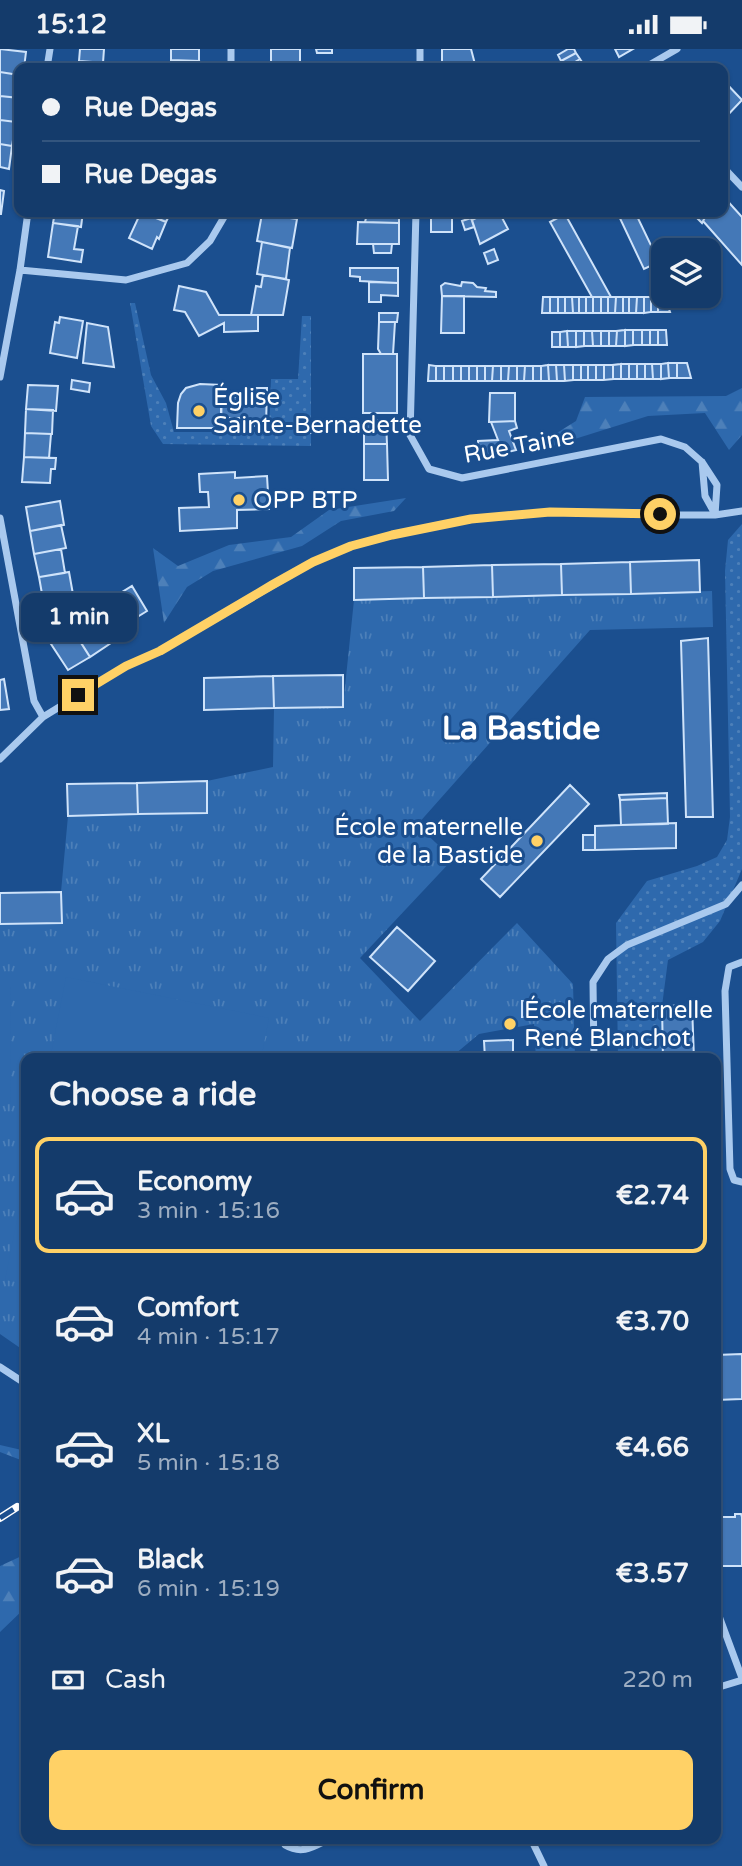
<!DOCTYPE html>
<meta charset="utf-8">
<style>
:root{--surface:#143b6b;--page:#214673;--text:#f1f3f6;--muted:#9dadc1;--line:#33557e;--accent:#ffd166}
body{margin:0;font-family:"Varela Round",sans-serif;background:var(--page);color:var(--text);height:100vh;display:flex;flex-direction:column;font-size:26px;white-space:nowrap}
*{box-sizing:border-box;margin:0}
p{font-size:23px;color:var(--muted)}
.icon{flex:none;width:38px;height:38px;fill:none;stroke:currentColor;stroke-width:2;stroke-linecap:round;stroke-linejoin:round}
.map{position:relative;flex:1;overflow:hidden}
.sheet{position:absolute;left:21px;top:1004px;width:700px;height:791px;display:flex;flex-direction:column;background:var(--surface);border-radius:14px;box-shadow:0 2px 5px #0004,0 0 0 2px var(--line)}
.sheet>*{flex:none}
.top-card{position:absolute;left:14px;top:14px;width:714px;height:154px;border-radius:14px;box-shadow:0 2px 5px #0004,0 0 0 2px var(--line);display:grid;align-content:center;height:154px;padding:0 28px;background:var(--surface)}
.controls{position:absolute;left:651px;top:189px;display:grid;gap:14px}
.controls a{display:grid;place-items:center;width:70px;height:70px;border-radius:14px;background:var(--surface);box-shadow:0 2px 5px #0004,0 0 0 2px var(--line);font-size:35px}
.end{position:absolute;width:32px;height:32px;margin:-16px;border:9px solid #ffd166;background:#111;box-shadow:0 0 0 4px #111}
.from{border-radius:50%}
.bubble{position:absolute;height:49px;border-radius:14px;background:var(--surface);box-shadow:0 2px 5px #0004,0 0 0 2px var(--line);font-size:23px;font-weight:800;line-height:49px;text-align:center}
.top-card b{display:flex;align-items:center;gap:24px;height:66px;font-size:26px}
.top-card b+b{border-top:2px solid var(--line)}
.top-card i{width:18px;height:18px;background:var(--text)}
ul{padding:0;list-style:none}
li{display:flex;align-items:center;gap:21px;height:116px;margin:0 14px 10px;padding:0 14px;border:4px solid transparent;border-radius:14px}
li div{flex:1}
li b{display:block;font-size:26px}
li em{font-style:normal;font-weight:800}
li.selected{border-color:var(--accent)}
li>.icon{width:63px;height:63px;stroke-width:1.5}
h2{padding:0 28px;font-size:32px;line-height:84px}
.pay{display:flex;align-items:center;gap:18px;height:77px;padding:0 28px;font-size:26px}
.pay p{margin-inline-start:auto}
.cta{display:flex;gap:14px;margin-top:auto;padding:14px 28px}
.cta a{flex:1;height:80px;border-radius:14px;background:var(--accent);color:#111;font-size:28px;font-weight:800;line-height:80px;text-align:center}
.status{display:flex;justify-content:space-between;align-items:center;height:49px;padding:0 35px;background:var(--surface);direction:ltr}
.status svg{height:19px;fill:currentColor}
.map>svg:first-child{display:block}
</style>
<div class="status"><b>15:12</b><svg viewBox="0 0 49 12"><path d="M0 12V9h3v3zM5 12V6h3v6zM10 12V3h3v9zM15 12V0h3v12zM26 1h20v11H26zM47 4h2v5h-2z"/></svg></div>
<div class="map">
<svg width="742" height="1817" viewBox="0 0 742 1817">
<defs>
<pattern id="grass-dots" width="8" height="8" patternUnits="userSpaceOnUse" patternTransform="scale(1.75)"><rect width="8" height="8" fill="#2e69ad"/><path d="M2 2h.1M6 6h.1" fill="none" stroke="#4d80b9" stroke-width="1.8" stroke-linecap="round"/></pattern>
<pattern id="forest-firs" width="22" height="20" patternUnits="userSpaceOnUse" patternTransform="scale(1.75)"><rect width="22" height="20" fill="#2e69ad"/><path d="M5 1l3.5 6h-7zM16 11l3.5 6h-7z" fill="#4d80b9"/></pattern>
<pattern id="park-tufts" width="24" height="20" patternUnits="userSpaceOnUse" patternTransform="scale(1.75)"><rect width="24" height="20" fill="#2e69ad"/><path d="M3 7l-1-3M5 7V3M7 7l1-3M15 17l-1-3M17 17v-4M19 17l1-3" fill="none" stroke="#4d80b9"/></pattern>
</defs>
<rect width="100%" height="100%" fill="#1b4f8f"/>
<path fill="url(#grass-dots)" d="M 130,254 L 135,254 L 151,326 L 166,354 L 174,383 L 269,383 L 271,330 L 298,330 L 302,267 L 311,267 L 311,397 L 163,395 L 151,377 Z
M 742,475 L 742,820 L 720,872 L 703,893 L 668,911 L 662,957 L 663,1010 L 618,1010 L 616,874 L 647,832 L 697,817 L 717,808 L 727,791 L 730,768 L 725,522 L 728,491 Z"/>
<path fill="url(#forest-firs)" d="M 742,339 L 742,386 L 729,401 L 705,364 L 648,367 L 546,399 L 544,392 L 576,372 L 585,348 L 726,347 Z
M 406,449 L 394,462 L 341,472 L 302,497 L 213,522 L 187,538 L 164,574 L 153,499 L 178,517 L 229,496 L 291,488 L 329,461 Z
M 0,1396 L 26,1402 L 26,1413 L 0,1403 Z
M 26,1505 L 26,1558 L 0,1583 L 0,1517 Z"/>
<path fill="url(#park-tufts)" d="M 712,542 L 713,578 L 590,581 L 417,776 L 453,810 L 360,909 L 420,972 L 517,874 L 573,935 L 575,1010 L 536,1010 L 534,975 L 479,985 L 449,1010 L 26,1010 L 26,1303 L 0,1285 L 0,875 L 62,873 L 61,843 L 68,767 L 207,764 L 207,732 L 273,718 L 274,659 L 343,657 L 354,551 Z"/>
<path fill="#2e69ad" d="M 66,928 L 269,969 L 261,1010 L 50,1010 Z
M 0,938 L 10,938 L 11,1055 L 0,1055 Z
M 26,1126 L 26,1235 L 5,1231 Z"/>
<path fill="#4478b7" stroke="#cfe3fa" stroke-width="2" d="M 0,0 L 26,3 L 24,19 L 19,19 L 19,26 L 0,23 Z
M 80,0 L 104,0 L 103,14 L 79,12 Z
M 171,0 L 199,0 L 199,12 L 171,11 Z
M 271,0 L 300,0 L 300,19 L 271,19 Z
M 316,0 L 332,0 L 332,4 L 317,4 Z
M 442,0 L 471,0 L 476,19 L 442,19 Z
M 568,0 L 574,0 L 576,4 L 561,12 L 558,6 Z
M 615,0 L 633,0 L 619,8 Z
M 576,4 L 580,10 L 565,19 L 561,12 Z
M 580,10 L 584,16 L 579,19 L 565,19 Z
M 171,11 L 199,12 L 198,19 L 171,19 Z
M 79,12 L 105,14 L 105,19 L 79,19 Z
M 317,13 L 325,13 L 325,19 L 317,19 Z
M 0,23 L 19,26 L 19,49 L 0,47 Z
M 723,31 L 742,51 L 723,71 Z
M 0,47 L 19,49 L 16,73 L 0,71 Z
M 0,71 L 16,73 L 12,97 L 0,95 Z
M 0,95 L 12,97 L 9,120 L 0,118 Z
M 0,141 L 4,142 L 1,165 L 0,165 Z
M 723,147 L 742,168 L 742,216 L 703,172 L 708,163 L 723,163 Z
M 55,163 L 83,163 L 81,178 L 53,174 Z
M 141,163 L 166,173 L 159,190 L 157,188 L 152,200 L 129,189 Z
M 143,163 L 171,163 L 166,173 Z
M 374,163 L 399,163 L 399,174 L 365,173 L 366,169 L 374,169 Z
M 431,163 L 452,163 L 452,183 L 431,183 Z
M 488,163 L 499,163 L 508,180 L 480,195 L 472,171 Z
M 617,163 L 635,163 L 659,213 L 644,220 Z
M 691,163 L 708,163 L 702,174 Z
M 262,165 L 297,170 L 292,199 L 257,192 Z
M 565,165 L 611,248 L 592,248 L 550,173 Z
M 471,169 L 474,178 L 465,181 L 462,172 Z
M 358,173 L 399,174 L 399,195 L 357,195 Z
M 53,174 L 78,177 L 74,200 L 83,201 L 81,213 L 48,208 Z
M 262,193 L 290,199 L 286,230 L 257,225 Z
M 373,195 L 392,195 L 391,204 L 374,204 Z
M 494,200 L 498,211 L 488,215 L 484,204 Z
M 350,219 L 398,219 L 398,234 L 360,232 L 360,228 L 350,227 Z
M 263,226 L 289,231 L 283,266 L 251,266 L 256,237 L 261,238 Z
M 369,233 L 398,234 L 398,247 L 381,246 L 381,253 L 369,253 Z
M 462,233 L 473,234 L 477,238 L 486,239 L 485,242 L 496,243 L 496,248 L 442,247 L 441,237 L 445,234 L 461,237 Z
M 179,237 L 206,243 L 219,266 L 258,266 L 258,282 L 224,283 L 224,274 L 199,287 L 185,263 L 174,261 Z
M 442,247 L 464,247 L 464,284 L 441,284 Z
M 543,248 L 550,248 L 550,264 L 542,264 Z
M 550,248 L 558,248 L 558,264 L 550,264 Z
M 558,248 L 565,248 L 565,264 L 558,264 Z
M 565,248 L 572,248 L 573,264 L 565,264 Z
M 572,248 L 579,248 L 579,264 L 573,264 Z
M 579,248 L 586,248 L 586,264 L 579,264 Z
M 586,248 L 593,248 L 593,264 L 586,264 Z
M 593,248 L 601,248 L 601,264 L 593,264 Z
M 601,248 L 608,248 L 608,264 L 601,264 Z
M 608,248 L 616,248 L 615,264 L 608,264 Z
M 616,248 L 623,248 L 623,264 L 615,264 Z
M 623,248 L 629,248 L 629,264 L 623,264 Z
M 629,248 L 637,248 L 636,264 L 629,264 Z
M 637,248 L 644,248 L 644,264 L 636,264 Z
M 644,248 L 651,248 L 651,263 L 644,264 Z
M 651,248 L 658,248 L 658,263 L 651,263 Z
M 658,248 L 665,248 L 670,263 L 658,263 Z
M 379,264 L 398,264 L 397,273 L 379,273 Z
M 60,268 L 83,272 L 77,309 L 50,304 L 55,273 L 59,274 Z
M 379,273 L 395,273 L 393,305 L 381,305 L 378,300 Z
M 87,274 L 108,278 L 114,318 L 83,314 Z
M 625,281 L 625,297 L 616,297 L 617,282 Z
M 625,281 L 633,281 L 633,296 L 625,297 Z
M 633,281 L 642,281 L 642,296 L 633,296 Z
M 642,281 L 650,281 L 650,296 L 642,296 Z
M 650,281 L 658,281 L 658,296 L 650,296 Z
M 658,281 L 666,281 L 667,296 L 658,296 Z
M 567,282 L 568,298 L 560,298 L 560,283 Z
M 567,282 L 576,282 L 576,298 L 568,298 Z
M 576,282 L 584,282 L 584,297 L 576,298 Z
M 584,282 L 592,282 L 593,297 L 584,297 Z
M 592,282 L 601,282 L 601,297 L 593,297 Z
M 601,282 L 609,282 L 609,297 L 601,297 Z
M 609,282 L 617,282 L 616,297 L 609,297 Z
M 552,283 L 560,283 L 560,298 L 552,298 Z
M 363,305 L 397,305 L 397,364 L 363,364 Z
M 668,314 L 669,329 L 661,330 L 661,315 Z
M 668,314 L 677,314 L 677,329 L 669,329 Z
M 677,314 L 687,314 L 691,329 L 677,329 Z
M 621,315 L 629,315 L 629,330 L 621,330 Z
M 621,315 L 621,330 L 613,330 L 613,316 Z
M 629,315 L 637,315 L 637,330 L 629,330 Z
M 637,315 L 645,315 L 645,330 L 637,330 Z
M 645,315 L 652,315 L 653,330 L 645,330 Z
M 652,315 L 661,315 L 661,330 L 653,330 Z
M 429,316 L 436,317 L 436,332 L 428,332 Z
M 548,316 L 549,332 L 541,332 L 541,317 Z
M 548,316 L 556,316 L 557,332 L 549,332 Z
M 556,316 L 564,316 L 565,332 L 557,332 Z
M 564,316 L 573,316 L 573,331 L 565,332 Z
M 573,316 L 581,316 L 581,331 L 573,331 Z
M 581,316 L 588,316 L 588,331 L 581,331 Z
M 588,316 L 596,316 L 596,331 L 588,331 Z
M 596,316 L 604,316 L 604,331 L 596,331 Z
M 604,316 L 613,316 L 613,330 L 604,331 Z
M 436,317 L 444,317 L 444,332 L 436,332 Z
M 444,317 L 453,317 L 453,332 L 444,332 Z
M 453,317 L 461,317 L 461,332 L 453,332 Z
M 461,317 L 469,317 L 469,332 L 461,332 Z
M 469,317 L 477,317 L 477,332 L 469,332 Z
M 477,317 L 485,317 L 485,332 L 477,332 Z
M 485,317 L 493,317 L 492,332 L 485,332 Z
M 493,317 L 501,317 L 501,332 L 492,332 Z
M 501,317 L 509,317 L 508,332 L 501,332 Z
M 509,317 L 517,317 L 517,332 L 508,332 Z
M 517,317 L 525,317 L 524,332 L 517,332 Z
M 525,317 L 533,317 L 533,332 L 524,332 Z
M 533,317 L 541,317 L 541,332 L 533,332 Z
M 72,331 L 90,334 L 89,343 L 71,340 Z
M 200,335 L 222,336 L 221,379 L 177,379 L 178,354 L 181,345 L 186,339 Z
M 28,336 L 58,337 L 56,362 L 26,360 Z
M 245,339 L 267,339 L 266,377 L 245,377 L 245,369 L 221,369 L 221,347 L 245,348 Z
M 490,344 L 515,344 L 515,372 L 489,373 Z
M 26,360 L 53,361 L 52,385 L 25,384 Z
M 364,371 L 386,371 L 387,395 L 364,395 Z
M 515,372 L 517,379 L 509,382 L 516,401 L 493,407 L 478,407 L 478,392 L 498,391 L 491,373 Z
M 311,374 L 321,375 L 320,384 L 311,384 Z
M 25,384 L 51,385 L 49,409 L 24,408 Z
M 364,395 L 387,395 L 388,431 L 364,431 Z
M 24,408 L 56,409 L 55,420 L 51,420 L 50,434 L 22,433 Z
M 235,423 L 235,429 L 267,427 L 269,460 L 237,461 L 237,479 L 180,482 L 179,459 L 209,458 L 208,443 L 200,443 L 199,425 Z
M 60,452 L 64,476 L 30,482 L 26,458 Z
M 61,476 L 66,499 L 34,505 L 30,482 Z
M 61,500 L 65,524 L 39,528 L 34,505 Z
M 699,511 L 700,543 L 631,545 L 630,513 Z
M 630,513 L 631,545 L 562,546 L 561,515 Z
M 561,515 L 562,546 L 493,548 L 492,516 Z
M 492,516 L 493,548 L 424,549 L 423,518 Z
M 423,518 L 424,549 L 354,551 L 354,519 Z
M 69,523 L 74,551 L 44,556 L 39,528 Z
M 132,537 L 147,562 L 124,576 L 109,551 Z
M 101,571 L 114,592 L 90,608 L 76,586 Z
M 71,577 L 73,581 L 62,589 L 59,584 Z
M 57,581 L 62,589 L 57,591 L 52,584 Z
M 73,581 L 90,608 L 68,621 L 51,595 Z
M 708,589 L 713,768 L 686,768 L 681,592 Z
M 343,626 L 343,658 L 274,659 L 273,627 Z
M 273,627 L 274,659 L 204,661 L 204,629 Z
M 4,630 L 9,660 L 0,661 L 0,631 Z
M 207,732 L 207,764 L 138,765 L 137,734 Z
M 137,734 L 138,765 L 68,767 L 67,735 Z
M 570,736 L 589,755 L 500,848 L 481,830 Z
M 667,744 L 667,749 L 620,751 L 619,746 Z
M 667,749 L 668,775 L 621,776 L 620,751 Z
M 676,774 L 676,799 L 595,801 L 595,777 Z
M 583,786 L 595,786 L 595,801 L 583,801 Z
M 61,843 L 62,874 L 0,875 L 0,844 Z
M 397,878 L 435,912 L 408,942 L 370,908 Z
M 522,952 L 532,952 L 532,968 L 522,968 Z
M 692,956 L 694,1010 L 663,1010 L 662,957 Z
M 513,991 L 513,1010 L 485,1010 L 484,992 Z
M 742,1305 L 742,1350 L 716,1351 L 716,1306 Z
M 735,1465 L 741,1465 L 742,1468 L 742,1517 L 721,1517 L 719,1468 L 735,1468 Z"/>
<g fill="none" stroke-linecap="round" stroke-linejoin="round">
<path stroke="#a9c9ee" stroke-width="7" d="M 231,0 L 231,19
M 47,19 L 50,0
M 420,19 L 420,0
M 644,19 L 677,0
M 723,118 L 742,138
M 416,163 L 410,386 L 429,420 L 462,429 L 661,390 L 685,398 L 702,413 L 717,436 L 715,466
M 20,221 L 126,231 L 187,214 L 210,192 L 227,163
M 0,328 L 20,221 L 28,163
M 702,413 L 705,447 L 715,465
M 0,469 L 34,652 L 43,668
M 0,710 L 43,668 L 126,617 L 160,602 L 313,513 L 351,497 L 392,486 L 471,470 L 550,463 L 645,464 L 675,466 L 715,466 L 742,462
M 742,913 L 729,918 L 725,942 L 730,1120 L 734,1131 L 742,1133
M 594,1010 L 593,933 L 608,910 L 627,896 L 726,855 L 742,836
M 0,1318 L 26,1335
M 716,1559 L 742,1629
M 716,1639 L 742,1631
M 282,1790 L 285,1796 C 302,1806 313,1798 329,1790
M 531,1790 L 544,1817"/>
<defs>
<path id="rail" d="M 0,1469 L 17,1458"/>
</defs>
<use href="#rail" stroke="#fff" stroke-width="8"/>
<use href="#rail" stroke="#1b4f8f" stroke-width="5" stroke-dasharray="16" stroke-linecap="butt"/>
</g>
<g fill="none" stroke-linecap="round" stroke-linejoin="round">
<path stroke="#ffd166" stroke-width="9" d="M 78,646 L 126,617 L 160,602 L 272,536 L 313,513 L 351,497 L 392,486 L 471,470 L 550,463 L 660,465"/>
</g>
<g fill="#ffd166" stroke="#1b4f8f" stroke-width="2.5">
<circle cx="199" cy="362" r="7"/>
<circle cx="239" cy="451" r="7"/>
<circle cx="537" cy="792" r="7"/>
<circle cx="510" cy="975" r="7"/>
</g>
<g text-anchor="middle" dominant-baseline="central" stroke-width="6" stroke-linejoin="round" paint-order="stroke">
<g font-size="24" fill="#fff" stroke="#1b4f8f" text-anchor="start">
<text x="213" y="348">Église<tspan x="213" dy="28">Sainte-Bernadette</tspan></text>
<text x="253" y="451">OPP BTP</text>
<text x="523" y="778" text-anchor="end">École maternelle<tspan x="523" dy="28">de la Bastide</tspan></text>
<text x="524" y="961">École maternelle<tspan x="524" dy="28">René Blanchot</tspan></text>
</g>
<g font-size="24" fill="#fff" stroke="#1b4f8f">
<text transform="translate(519 397) rotate(-10)">Rue Taine</text>
</g>
<g font-size="32" font-weight="bold" fill="#fff" stroke="#1b4f8f">
<text x="521" y="680">La Bastide</text>
</g>
</g>
</svg>
<div class="controls">
<a><svg class="icon" aria-label="layers" viewBox="0 0 24 24"><path d="M12 4l9 5-9 5-9-5zM3 14l9 5 9-5"/></svg></a>
</div>
<i class="end from" style="left:660px;top:465px"></i>
<i class="end" style="left:78px;top:646px"></i>
<div class="bubble" style="left:21px;top:544px;width:116px">1 min</div>
<div class="top-card">
<b><i class="from"></i>Rue Degas</b>
<b><i></i>Rue Degas</b>
</div>
<section class="sheet">
<h2>Choose a ride</h2>
<ul>
<li class="selected"><svg class="icon" aria-label="car" viewBox="0 0 24 24"><path d="M5 17H2v-5l4-1 3-4h7l3 4 3 1v5h-3M9 17h6M6 11h13"/><circle cx="7" cy="17" r="2"/><circle cx="17" cy="17" r="2"/></svg><div><b>Economy</b><p>3 min · 15:16</p></div><em>€2.74</em></li>
<li><svg class="icon" aria-label="car" viewBox="0 0 24 24"><path d="M5 17H2v-5l4-1 3-4h7l3 4 3 1v5h-3M9 17h6M6 11h13"/><circle cx="7" cy="17" r="2"/><circle cx="17" cy="17" r="2"/></svg><div><b>Comfort</b><p>4 min · 15:17</p></div><em>€3.70</em></li>
<li><svg class="icon" aria-label="car" viewBox="0 0 24 24"><path d="M5 17H2v-5l4-1 3-4h7l3 4 3 1v5h-3M9 17h6M6 11h13"/><circle cx="7" cy="17" r="2"/><circle cx="17" cy="17" r="2"/></svg><div><b>XL</b><p>5 min · 15:18</p></div><em>€4.66</em></li>
<li><svg class="icon" aria-label="car" viewBox="0 0 24 24"><path d="M5 17H2v-5l4-1 3-4h7l3 4 3 1v5h-3M9 17h6M6 11h13"/><circle cx="7" cy="17" r="2"/><circle cx="17" cy="17" r="2"/></svg><div><b>Black</b><p>6 min · 15:19</p></div><em>€3.57</em></li>
</ul>
<div class="pay"><svg class="icon" aria-label="cash" viewBox="0 0 24 24"><path d="M3 7h18v10H3z"/><circle cx="12" cy="12" r="2"/></svg>Cash<p>220 m</p></div>
<div class="cta"><a>Confirm</a></div>
</section>
</div>
